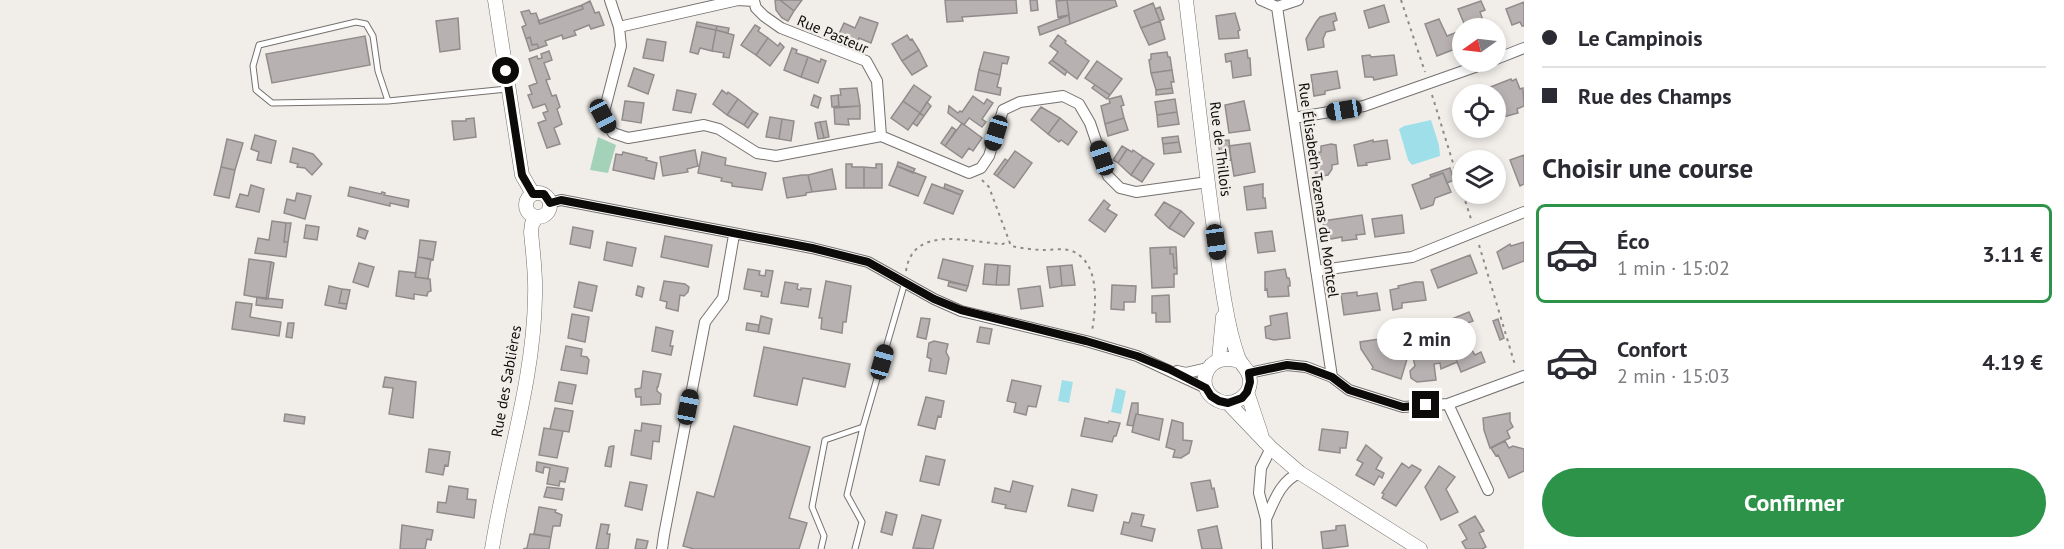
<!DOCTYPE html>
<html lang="fr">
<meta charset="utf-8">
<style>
:root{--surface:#fff;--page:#f2f2f3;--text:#2b2b33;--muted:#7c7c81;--line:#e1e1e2;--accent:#2d9349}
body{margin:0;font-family:"PT Sans",sans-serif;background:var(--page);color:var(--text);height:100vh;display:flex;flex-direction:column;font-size:22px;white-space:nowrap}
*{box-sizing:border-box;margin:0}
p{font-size:20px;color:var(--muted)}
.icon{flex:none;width:33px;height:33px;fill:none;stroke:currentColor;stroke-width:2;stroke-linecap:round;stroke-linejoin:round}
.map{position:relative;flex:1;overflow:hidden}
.sheet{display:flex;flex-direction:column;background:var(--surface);width:540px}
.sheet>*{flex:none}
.guide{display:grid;align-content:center;height:132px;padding:0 18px;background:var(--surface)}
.needle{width:39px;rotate:256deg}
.controls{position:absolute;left:1452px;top:18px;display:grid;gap:12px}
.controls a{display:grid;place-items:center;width:54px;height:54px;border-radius:50%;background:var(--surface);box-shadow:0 3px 9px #0003;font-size:30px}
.end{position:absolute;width:27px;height:27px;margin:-14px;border:8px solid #0c0b0a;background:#fff;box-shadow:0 0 0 3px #fff}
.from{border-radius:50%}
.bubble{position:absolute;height:42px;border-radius:21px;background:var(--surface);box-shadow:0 3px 9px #0003;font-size:20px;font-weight:800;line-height:42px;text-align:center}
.car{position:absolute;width:18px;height:36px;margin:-18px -9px;border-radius:8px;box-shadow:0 0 4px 2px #0007;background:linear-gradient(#222 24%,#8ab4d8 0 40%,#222 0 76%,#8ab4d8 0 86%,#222 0)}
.guide b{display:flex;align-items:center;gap:21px;height:57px;font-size:22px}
.guide b+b{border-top:2px solid var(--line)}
.guide i{width:15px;height:15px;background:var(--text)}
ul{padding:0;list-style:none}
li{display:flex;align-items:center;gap:18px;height:99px;margin:0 12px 9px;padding:0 6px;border:3px solid transparent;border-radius:9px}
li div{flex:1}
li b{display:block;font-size:22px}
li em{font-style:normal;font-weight:800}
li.on{border-color:var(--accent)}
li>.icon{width:54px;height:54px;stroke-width:1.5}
h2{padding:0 18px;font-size:27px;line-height:72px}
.cta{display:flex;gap:12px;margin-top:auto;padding:12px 18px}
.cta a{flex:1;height:69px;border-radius:36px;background:var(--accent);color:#fff;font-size:24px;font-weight:800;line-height:69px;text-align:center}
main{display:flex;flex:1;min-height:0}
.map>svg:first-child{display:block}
</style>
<main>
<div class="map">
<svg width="1524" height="549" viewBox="0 0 1524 549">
<rect width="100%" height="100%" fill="#f1eeea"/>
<path fill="#a3d2b9" d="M 598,137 L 616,145 L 608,173 L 590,170 Z"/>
<path fill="#9fdfe9" d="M 1431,120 L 1439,145 L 1440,156 L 1412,165 L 1408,160 L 1399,129 L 1404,126 Z
M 1062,380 L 1073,382 L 1069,403 L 1058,401 Z
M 1116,388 L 1126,391 L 1121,414 L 1111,412 Z"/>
<path fill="#b7b2b1" stroke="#918c8b" stroke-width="1.5" d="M 775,0 L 780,0 L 794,11 L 788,21 L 782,18 L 776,10 Z
M 780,0 L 802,0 L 794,11 Z
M 945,0 L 1016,0 L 1017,13 L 962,17 L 963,21 L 947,22 Z
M 1030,0 L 1037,0 L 1038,10 L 1031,11 Z
M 1067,0 L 1069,15 L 1058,17 L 1056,1 Z
M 1067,0 L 1115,0 L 1117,6 L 1070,24 Z
M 590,1 L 595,13 L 599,12 L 604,25 L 591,29 L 589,25 L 574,31 L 576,35 L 563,39 L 562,35 L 545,41 L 547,45 L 539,48 L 537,44 L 532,45 L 530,37 L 526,39 L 522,27 L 526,25 L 521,12 L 529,10 L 531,14 L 536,13 L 540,24 L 583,9 L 582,5 Z
M 1481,1 L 1485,10 L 1480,12 L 1484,23 L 1489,22 L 1491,28 L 1466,28 L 1458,9 Z
M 1524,2 L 1524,26 L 1522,26 L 1520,22 L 1512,25 L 1506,9 Z
M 1153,3 L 1160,21 L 1141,28 L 1134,11 Z
M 582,5 L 583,9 L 540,24 L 538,21 Z
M 1384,5 L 1389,22 L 1369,28 L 1364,11 Z
M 1160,7 L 1164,19 L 1160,21 L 1155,9 Z
M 1235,13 L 1240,30 L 1238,31 L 1239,38 L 1219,39 L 1216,16 Z
M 1335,13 L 1337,20 L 1333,22 L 1335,30 L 1326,32 L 1323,39 L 1324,47 L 1308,50 L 1306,39 L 1316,22 L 1320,17 Z
M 1069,15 L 1070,24 L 1040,35 L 1038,27 Z
M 860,17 L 878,23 L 871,43 L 859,38 L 858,43 L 838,36 L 844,23 L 855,28 Z
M 458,18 L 460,49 L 440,52 L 436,21 Z
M 1439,19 L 1447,36 L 1460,31 L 1462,36 L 1462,51 L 1457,54 L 1455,49 L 1437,56 L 1425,24 Z
M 1160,21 L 1165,39 L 1149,45 L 1141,28 Z
M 697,22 L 717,26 L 716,30 L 696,26 Z
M 755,25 L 760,28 L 758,31 L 768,38 L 756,55 L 741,45 Z
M 696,26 L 716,30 L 712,51 L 700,48 L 698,54 L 690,52 Z
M 717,26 L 729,28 L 728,33 L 716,30 Z
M 716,30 L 734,35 L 729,58 L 723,57 L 724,53 L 712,51 Z
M 907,35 L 910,40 L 912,39 L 919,50 L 902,61 L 892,44 Z
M 1058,35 L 1066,41 L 1065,43 L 1089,61 L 1077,79 L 1052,60 L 1058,52 L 1050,46 Z
M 365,36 L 370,65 L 272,83 L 266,54 Z
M 530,37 L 532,45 L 537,44 L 539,48 L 530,51 L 526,39 Z
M 768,38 L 778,46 L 780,43 L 784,47 L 770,66 L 756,55 Z
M 647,39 L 666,42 L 663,61 L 643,58 Z
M 792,48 L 797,50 L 796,53 L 808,57 L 801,77 L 784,70 Z
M 919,50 L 927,66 L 912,75 L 902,61 Z
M 1247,50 L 1248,58 L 1250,58 L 1251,75 L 1233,78 L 1231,61 L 1226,62 L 1225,54 Z
M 549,51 L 552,60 L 544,63 L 550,79 L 546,80 L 552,96 L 556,95 L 560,107 L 557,109 L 562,124 L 554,128 L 560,144 L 547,148 L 538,123 L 546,120 L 543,113 L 548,111 L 545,104 L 533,108 L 528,95 L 532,94 L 529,86 L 537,83 L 529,59 L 537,56 L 538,59 L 542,58 L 541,54 Z
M 984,52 L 1009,57 L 1007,64 L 1002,63 L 1000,75 L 979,70 Z
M 1167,52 L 1168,57 L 1170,57 L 1172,70 L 1151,73 L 1149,60 L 1151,59 L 1151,54 Z
M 1370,55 L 1371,57 L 1394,55 L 1397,75 L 1374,80 L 1373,77 L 1365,77 L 1362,56 Z
M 808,57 L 820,62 L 821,59 L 826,61 L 818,83 L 801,77 Z
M 1052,60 L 1067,71 L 1065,75 L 1049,63 Z
M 1097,61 L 1122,79 L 1110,95 L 1085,78 Z
M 634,68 L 654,75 L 648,94 L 628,86 Z
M 979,70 L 1000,75 L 997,87 L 1001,88 L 1000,95 L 975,90 Z
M 1172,70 L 1174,82 L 1171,82 L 1172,88 L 1156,90 L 1151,73 Z
M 1337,71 L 1340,88 L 1325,91 L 1325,94 L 1314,96 L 1311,75 Z
M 1511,79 L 1512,81 L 1516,79 L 1520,89 L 1523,88 L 1524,106 L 1517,109 L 1518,113 L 1496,119 L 1496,94 L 1485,94 L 1483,90 Z
M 914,85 L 931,97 L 920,113 L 903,101 Z
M 1095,85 L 1110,95 L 1107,99 L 1092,88 Z
M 857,88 L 860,106 L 839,107 L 838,95 L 841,95 L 840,89 Z
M 1172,88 L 1173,93 L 1156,95 L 1156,90 Z
M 677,90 L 696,94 L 691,113 L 673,110 Z
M 722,90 L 727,94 L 728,92 L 738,99 L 727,115 L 713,104 Z
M 814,95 L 821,98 L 818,108 L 811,105 Z
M 838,95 L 839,106 L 832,107 L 831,96 Z
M 973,96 L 984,104 L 987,99 L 993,103 L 982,119 L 986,122 L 982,127 L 969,118 L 964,125 L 948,113 L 949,106 L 958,113 L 960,111 L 962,112 Z
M 1121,96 L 1124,105 L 1121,106 L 1124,118 L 1105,124 L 1101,106 L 1110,103 L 1109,99 Z
M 738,99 L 753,111 L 744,125 L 727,115 Z
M 1175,99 L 1177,112 L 1157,115 L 1155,102 Z
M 625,101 L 644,103 L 641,123 L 622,120 Z
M 903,101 L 920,113 L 908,130 L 891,118 Z
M 1244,101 L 1250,130 L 1229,133 L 1225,105 Z
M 927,102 L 931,106 L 924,116 L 920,113 Z
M 860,106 L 860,119 L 848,119 L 849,125 L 835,124 L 834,108 Z
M 1041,107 L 1060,118 L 1048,134 L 1031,120 Z
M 753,111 L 758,114 L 748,128 L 744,125 Z
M 1177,112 L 1179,124 L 1158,127 L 1157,115 Z
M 920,113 L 924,116 L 917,126 L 913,123 Z
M 770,117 L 782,119 L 779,139 L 766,137 Z
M 474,118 L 476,137 L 454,140 L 452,121 L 466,121 L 466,119 Z
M 1060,118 L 1077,132 L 1068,145 L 1061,140 L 1059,142 L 1048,134 Z
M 1124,118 L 1128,130 L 1108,136 L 1105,124 Z
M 782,119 L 794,121 L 791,141 L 779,139 Z
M 826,121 L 829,137 L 824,138 L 820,122 Z
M 820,122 L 824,138 L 818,139 L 815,123 Z
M 962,123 L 982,138 L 973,151 L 969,148 L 962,158 L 945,146 Z
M 952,127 L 956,130 L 945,146 L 941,143 Z
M 255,135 L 276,141 L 271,163 L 257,160 L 259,152 L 251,149 Z
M 1178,136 L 1179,142 L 1163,144 L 1162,138 Z
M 227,139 L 243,143 L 235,170 L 221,167 Z
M 1229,140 L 1231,160 L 1221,161 L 1218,141 Z
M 1373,140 L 1373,142 L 1387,140 L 1390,159 L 1366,163 L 1367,165 L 1358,166 L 1354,145 Z
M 1179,142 L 1181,152 L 1164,154 L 1163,144 Z
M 1250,143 L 1255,172 L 1234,176 L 1229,146 Z
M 1331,144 L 1336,145 L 1338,164 L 1332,165 L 1332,169 L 1328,175 L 1316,177 L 1313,153 L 1321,152 L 1321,146 Z
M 1122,146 L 1127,149 L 1118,163 L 1113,160 Z
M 293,148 L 313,154 L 322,164 L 312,175 L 305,168 L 297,167 L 298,164 L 290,162 Z
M 1127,149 L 1132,152 L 1133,150 L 1143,157 L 1131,175 L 1118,163 Z
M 695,150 L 698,166 L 687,169 L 688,172 L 663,176 L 660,157 Z
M 1015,151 L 1032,163 L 1014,188 L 997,176 Z
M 623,152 L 647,158 L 646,160 L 657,163 L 654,179 L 613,170 L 616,154 L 622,155 Z
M 702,152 L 726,158 L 725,165 L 766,173 L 762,190 L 732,186 L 732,183 L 721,181 L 722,178 L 698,173 Z
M 1524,155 L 1524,184 L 1520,186 L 1510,160 Z
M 1143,157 L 1154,164 L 1142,182 L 1131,175 Z
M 1005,159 L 1008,161 L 997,176 L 994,174 Z
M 898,162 L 915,169 L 913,173 L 897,166 Z
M 846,164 L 852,164 L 852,167 L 864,167 L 864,188 L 846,188 Z
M 876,164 L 882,164 L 882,188 L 864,188 L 864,167 L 876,168 Z
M 897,166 L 926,177 L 918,196 L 889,185 Z
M 221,167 L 235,170 L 229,198 L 214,195 Z
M 1450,168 L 1454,180 L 1447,183 L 1443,173 L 1431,177 L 1430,175 Z
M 832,169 L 836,189 L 812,192 L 808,175 Z
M 1443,173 L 1451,192 L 1435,198 L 1433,205 L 1421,209 L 1412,185 Z
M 802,175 L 808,175 L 812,192 L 806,193 L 806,195 L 787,198 L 783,178 Z
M 932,184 L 961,195 L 953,214 L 924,203 Z
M 945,184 L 963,191 L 961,195 L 944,188 Z
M 1263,184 L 1263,198 L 1265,198 L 1266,208 L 1247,210 L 1244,187 Z
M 251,185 L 264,189 L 259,212 L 236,207 L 240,194 L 248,196 Z
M 350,187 L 381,194 L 382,192 L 385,193 L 384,195 L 409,200 L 408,207 L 390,203 L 390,206 L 348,196 Z
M 297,193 L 311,196 L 305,219 L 284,213 L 287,199 L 295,201 Z
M 1104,200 L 1110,205 L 1107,209 L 1117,215 L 1105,232 L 1089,220 Z
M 1164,202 L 1181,211 L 1169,228 L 1155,215 Z
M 1181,211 L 1194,223 L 1184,237 L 1169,228 Z
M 1362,215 L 1365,234 L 1356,235 L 1357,239 L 1342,241 L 1342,237 L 1325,240 L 1323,221 Z
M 1402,215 L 1404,233 L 1375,237 L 1372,219 Z
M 272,221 L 286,223 L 284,242 L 288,242 L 286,257 L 255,253 L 258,238 L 269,240 Z
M 286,223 L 291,223 L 288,242 L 284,242 Z
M 306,225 L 319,227 L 317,240 L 304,238 Z
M 573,227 L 593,231 L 590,248 L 570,244 Z
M 359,228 L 368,231 L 365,239 L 357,236 Z
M 1272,231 L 1275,251 L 1258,253 L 1255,233 Z
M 665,236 L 712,245 L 708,267 L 661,257 Z
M 420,240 L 436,242 L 433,260 L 418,257 Z
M 607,242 L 636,248 L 632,266 L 604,260 Z
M 1524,242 L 1524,261 L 1503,269 L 1497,252 L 1510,244 L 1511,246 Z
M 1170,247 L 1170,254 L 1173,254 L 1174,268 L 1177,268 L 1177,274 L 1174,274 L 1174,287 L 1152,288 L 1150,248 Z
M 1170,247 L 1176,247 L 1177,268 L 1174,268 L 1173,254 L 1170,254 Z
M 1470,255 L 1477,273 L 1438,288 L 1431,270 Z
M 418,257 L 431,259 L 428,279 L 415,277 Z
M 249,259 L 271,262 L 266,299 L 244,295 Z
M 943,259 L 973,266 L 968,286 L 938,278 Z
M 271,262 L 274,263 L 268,299 L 266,299 Z
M 359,263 L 374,267 L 368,287 L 353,282 Z
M 985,264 L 998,265 L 996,285 L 983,284 Z
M 998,265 L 1010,266 L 1009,285 L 996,285 Z
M 1072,265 L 1075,285 L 1062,286 L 1060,266 Z
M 1060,266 L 1062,286 L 1050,288 L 1047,267 Z
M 748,269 L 760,271 L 759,275 L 765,276 L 766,270 L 773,271 L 768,297 L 761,296 L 762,292 L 744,289 Z
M 1285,269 L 1287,278 L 1289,278 L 1290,282 L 1290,286 L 1288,286 L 1289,296 L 1268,297 L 1267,289 L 1265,290 L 1265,272 Z
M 399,271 L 416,273 L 415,277 L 430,279 L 431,291 L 428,292 L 427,296 L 414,294 L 414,299 L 396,296 Z
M 664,281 L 685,284 L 689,287 L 688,292 L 684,296 L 680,295 L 678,311 L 666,308 L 667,302 L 660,300 Z
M 826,281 L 851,286 L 846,322 L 843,322 L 842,333 L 821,329 L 822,318 L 819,318 Z
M 579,282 L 597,286 L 592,311 L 574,307 Z
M 785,282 L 798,284 L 797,289 L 801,290 L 801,288 L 811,289 L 808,307 L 781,303 Z
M 949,282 L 968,286 L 966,291 L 948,286 Z
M 1415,282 L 1423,282 L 1426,300 L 1402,303 L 1402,308 L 1393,310 L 1390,290 L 1399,288 L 1398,286 Z
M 1112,285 L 1136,286 L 1135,302 L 1124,302 L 1124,310 L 1111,309 Z
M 329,286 L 342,289 L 339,303 L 347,304 L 346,309 L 325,305 Z
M 638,286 L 644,288 L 642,297 L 636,295 Z
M 1040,286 L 1043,306 L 1021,309 L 1018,289 Z
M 342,289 L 350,290 L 347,304 L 339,303 Z
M 1357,292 L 1357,296 L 1377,293 L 1380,310 L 1344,315 L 1341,294 Z
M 1169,295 L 1170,322 L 1156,322 L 1156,313 L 1152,313 L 1152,296 Z
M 257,297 L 283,300 L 282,308 L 256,305 Z
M 236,302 L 252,304 L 250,317 L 281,322 L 279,336 L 232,329 Z
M 1469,312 L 1473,321 L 1464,324 L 1465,340 L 1475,355 L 1481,352 L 1485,362 L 1461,372 L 1442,323 Z
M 1287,313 L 1290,338 L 1274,340 L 1266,338 L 1265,327 L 1271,325 L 1270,316 Z
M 572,314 L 589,317 L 585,342 L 568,338 Z
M 761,316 L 772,319 L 769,334 L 758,332 Z
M 921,318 L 930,319 L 926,339 L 917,337 Z
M 1498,319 L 1504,338 L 1500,340 L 1493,321 Z
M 288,323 L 294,323 L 292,338 L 286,337 Z
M 747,323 L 759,325 L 758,332 L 746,330 Z
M 656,327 L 673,331 L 670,346 L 673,346 L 671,355 L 652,351 Z
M 980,327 L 992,329 L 989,344 L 977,342 Z
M 1379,339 L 1386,353 L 1407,359 L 1401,379 L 1372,369 L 1373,367 L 1361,349 L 1360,342 Z
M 934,341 L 948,344 L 946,352 L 949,358 L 946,374 L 929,371 L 931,359 L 927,357 L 929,343 Z
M 1450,345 L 1457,362 L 1441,369 L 1440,363 L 1434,364 L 1436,380 L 1417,382 L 1411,378 L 1410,371 L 1415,366 L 1413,357 L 1439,353 L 1445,350 L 1444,347 Z
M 566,346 L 582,349 L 581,356 L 587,357 L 589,360 L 587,374 L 561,370 Z
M 764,347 L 850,364 L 845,387 L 803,378 L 797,405 L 754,396 Z
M 643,371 L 661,374 L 658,387 L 657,387 L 657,391 L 661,394 L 660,404 L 641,405 L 641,397 L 636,397 L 635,389 L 641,388 Z
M 385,377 L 416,382 L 413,418 L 389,414 L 393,388 L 383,387 Z
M 1012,380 L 1041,386 L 1036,407 L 1028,406 L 1026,415 L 1014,412 L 1016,403 L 1007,401 Z
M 559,382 L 576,385 L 572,404 L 555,401 Z
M 926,397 L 944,401 L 941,417 L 938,416 L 935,429 L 918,425 Z
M 1132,403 L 1138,403 L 1138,414 L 1136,414 L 1133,426 L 1127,425 Z
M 555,408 L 573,411 L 569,432 L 550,429 Z
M 1510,413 L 1510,421 L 1513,427 L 1507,431 L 1510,438 L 1490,448 L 1484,430 L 1483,418 Z
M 285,414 L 305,417 L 304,424 L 284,421 Z
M 1136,414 L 1163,419 L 1159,440 L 1132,432 Z
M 1085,418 L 1108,423 L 1109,421 L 1120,423 L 1116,436 L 1114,436 L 1112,442 L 1081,436 Z
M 1172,420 L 1183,423 L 1183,440 L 1192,441 L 1189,453 L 1181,458 L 1173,457 L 1175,450 L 1166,447 Z
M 642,423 L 661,426 L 659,442 L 653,441 L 651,459 L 631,455 L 635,430 L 641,431 Z
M 734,426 L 810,447 L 789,518 L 807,523 L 799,549 L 694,549 L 683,546 L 697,492 L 714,497 Z
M 544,428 L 563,431 L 557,458 L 539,455 Z
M 1322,429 L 1348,432 L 1346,448 L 1340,448 L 1340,453 L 1319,450 Z
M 1505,441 L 1509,448 L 1513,446 L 1524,449 L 1524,471 L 1509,478 L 1498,455 L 1496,456 L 1491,448 Z
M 1366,445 L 1382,458 L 1376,469 L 1384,473 L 1382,478 L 1379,476 L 1374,485 L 1356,475 L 1363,463 L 1357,460 Z
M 612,446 L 614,446 L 611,467 L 605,466 L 609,447 Z
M 429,449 L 450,452 L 448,466 L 445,465 L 443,475 L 426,472 Z
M 926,456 L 945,460 L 939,485 L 920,481 Z
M 537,462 L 568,468 L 565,482 L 560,481 L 559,486 L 547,484 L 550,468 L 544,467 L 543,473 L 536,471 Z
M 1402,463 L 1409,468 L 1412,465 L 1421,470 L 1396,506 L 1382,498 L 1384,494 L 1382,493 Z
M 1439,466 L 1455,477 L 1446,489 L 1458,512 L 1441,520 L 1425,487 Z
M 1210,480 L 1212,489 L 1214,488 L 1218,507 L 1197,511 L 1191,483 Z
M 1013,481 L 1033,486 L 1026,512 L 1005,508 L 1006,505 L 992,502 L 995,488 L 1010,492 Z
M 630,482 L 647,485 L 642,510 L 625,506 Z
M 449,486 L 468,489 L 467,499 L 476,500 L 474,518 L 437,512 L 438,502 L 446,503 Z
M 547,487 L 564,489 L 562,500 L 544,497 Z
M 1072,489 L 1097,495 L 1093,511 L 1068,506 Z
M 539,507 L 556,510 L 555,512 L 562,515 L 560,526 L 553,526 L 551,537 L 534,534 Z
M 886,512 L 897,515 L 892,535 L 881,532 Z
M 1132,513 L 1144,515 L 1141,526 L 1155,529 L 1152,541 L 1121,534 L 1124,522 L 1129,523 Z
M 922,515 L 941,520 L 933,549 L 913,548 Z
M 1475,516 L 1484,531 L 1479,533 L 1486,547 L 1482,549 L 1466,549 L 1462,542 L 1467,539 L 1459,525 Z
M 601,524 L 609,525 L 607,534 L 610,534 L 608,549 L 596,549 Z
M 402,525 L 433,530 L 431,540 L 427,539 L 425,549 L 400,549 Z
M 1345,525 L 1348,546 L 1323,549 L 1321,532 L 1336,530 L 1336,526 Z
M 1217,526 L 1222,549 L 1202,549 L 1198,530 Z
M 530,534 L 551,537 L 549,549 L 523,549 L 527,548 Z
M 637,539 L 648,541 L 646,549 L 635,549 Z"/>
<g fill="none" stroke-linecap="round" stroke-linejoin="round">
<defs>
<path id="service" d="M 388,101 L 378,71 L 373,36 L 366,24 L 356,22 L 259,45 L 253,66 L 256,90 L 272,103 L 388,101 L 507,89
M 821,549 L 824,536 L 812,507 L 825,440 L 863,427
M 855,549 L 862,522 L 847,495 L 863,427 L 905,282"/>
<path id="minor" d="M 610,0 L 619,27 L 621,46 L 603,116 L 613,133 L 628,138 L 704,125 L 719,129 L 757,153 L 776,156 L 881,136 L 969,173 L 981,168 L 989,156 L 1003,110 L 1020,102 L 1063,96 L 1079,104 L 1090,123 L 1108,176 L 1120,188 L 1136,192 L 1208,182
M 1261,0 L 1277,7 L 1298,0
M 754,1 L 756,8 L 764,16 L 781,28 L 866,61 L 877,81 L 881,136
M 1277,7 L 1332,377
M 619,27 L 738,0 L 754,1
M 1496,59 L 1524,48
M 1294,118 L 1364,106 L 1489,62
M 550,203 L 561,200 L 812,248 L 868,262 L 934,299 L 961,311 L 1086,341 L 1137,356 L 1206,388
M 1316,271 L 1412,257 L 1524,212
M 1177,371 L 1186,373 L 1208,368
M 1249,373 L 1287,365 L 1306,367 L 1332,377 L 1349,390 L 1403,407 L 1448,404 L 1524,376
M 1448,404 L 1488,490
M 1266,519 C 1274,501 1281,480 1300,473
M 662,549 L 664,535 L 705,322 L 723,298 L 734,235
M 1267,549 L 1266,519 L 1259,493 L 1261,468 L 1271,448"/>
<path id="tertiary" d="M 495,0 L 522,175 L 533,194
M 1186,0 C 1195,74 1203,148 1213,222 C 1217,249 1220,277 1225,304 C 1228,322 1232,340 1238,357 C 1241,366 1250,369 1250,381 C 1250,397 1232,408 1217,400 C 1193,388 1206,350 1239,361
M526 205a12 12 0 1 1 24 0a12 12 0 1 1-24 0Z
M 1219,359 L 1223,317
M 1247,392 L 1261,434
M 1228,403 L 1271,448 L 1300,473 L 1420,549
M 492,549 C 505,466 534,381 535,296 C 536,275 533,254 531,232 L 532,224 L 536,218"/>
</defs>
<use href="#service" stroke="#75716f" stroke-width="7"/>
<use href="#minor" stroke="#75716f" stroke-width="12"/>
<use href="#tertiary" stroke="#75716f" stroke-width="15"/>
<path stroke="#8d8a88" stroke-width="2" stroke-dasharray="3 4.5" stroke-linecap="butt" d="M 1401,0 L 1425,72
M 1432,95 L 1462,192
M 982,180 L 989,187 L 1011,246 C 1022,248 1033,250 1044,250 C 1052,250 1063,248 1072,251 C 1101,263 1096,307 1092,331
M 1463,194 L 1471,219
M 1479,245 L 1515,365
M 906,271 C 913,223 972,243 1003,244 L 1008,240"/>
<use href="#service" stroke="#fff" stroke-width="5"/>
<use href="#minor" stroke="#fff" stroke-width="10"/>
<use href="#tertiary" stroke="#fff" stroke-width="14"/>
</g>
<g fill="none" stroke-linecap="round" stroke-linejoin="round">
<path stroke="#0c0b0a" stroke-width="8" d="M 506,71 L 522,175 L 533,194 L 544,194 L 550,203 L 561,200 L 812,248 L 868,262 L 934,299 L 961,310 L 1086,341 L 1137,356 L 1169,369 L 1206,388 L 1211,396 L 1219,401 L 1228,403 L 1242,398 L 1247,392 L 1250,382 L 1249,373 L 1287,365 L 1305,367 L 1332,377 L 1349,390 L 1403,407 L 1426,405"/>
</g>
<g text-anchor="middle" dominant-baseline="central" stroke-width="5" stroke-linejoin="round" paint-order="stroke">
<g font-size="15" fill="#0c0b0a" stroke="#f1eeea">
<text transform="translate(833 34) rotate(23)">Rue Pasteur</text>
<text transform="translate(1221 149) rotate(83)">Rue de Thillois</text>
<text transform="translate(1319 190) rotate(82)">Rue Élisabeth Tezenas du Montcel</text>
<text transform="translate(506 381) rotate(-80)">Rue des Sablières</text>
</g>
</g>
</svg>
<div class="controls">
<a><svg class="needle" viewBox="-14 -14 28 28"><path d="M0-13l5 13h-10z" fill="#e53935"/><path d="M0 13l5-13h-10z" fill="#7c7c81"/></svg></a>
<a><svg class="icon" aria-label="locate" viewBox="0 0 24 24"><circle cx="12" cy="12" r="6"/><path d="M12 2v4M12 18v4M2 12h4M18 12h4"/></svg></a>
<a><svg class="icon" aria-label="layers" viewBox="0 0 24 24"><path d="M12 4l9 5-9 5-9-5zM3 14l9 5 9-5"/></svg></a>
</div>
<i class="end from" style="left:506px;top:71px"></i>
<i class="end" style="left:1426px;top:405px"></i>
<div class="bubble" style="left:1377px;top:318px;width:99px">2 min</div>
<i class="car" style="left:1344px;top:110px;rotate:261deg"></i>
<i class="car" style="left:603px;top:116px;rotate:152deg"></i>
<i class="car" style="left:996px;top:133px;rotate:197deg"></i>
<i class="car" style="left:1102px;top:158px;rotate:341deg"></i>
<i class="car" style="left:1216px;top:242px;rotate:172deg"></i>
<i class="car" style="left:882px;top:362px;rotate:16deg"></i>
<i class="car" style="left:688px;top:407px;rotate:11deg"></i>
</div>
<section class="sheet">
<div class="guide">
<b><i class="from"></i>Le Campinois</b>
<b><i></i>Rue des Champs</b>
</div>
<h2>Choisir une course</h2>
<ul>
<li class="on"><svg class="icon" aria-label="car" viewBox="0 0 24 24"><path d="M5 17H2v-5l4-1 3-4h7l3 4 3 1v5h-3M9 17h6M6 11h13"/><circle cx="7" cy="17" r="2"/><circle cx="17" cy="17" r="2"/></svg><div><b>Éco</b><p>1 min · 15:02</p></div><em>3.11 €</em></li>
<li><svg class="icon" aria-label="car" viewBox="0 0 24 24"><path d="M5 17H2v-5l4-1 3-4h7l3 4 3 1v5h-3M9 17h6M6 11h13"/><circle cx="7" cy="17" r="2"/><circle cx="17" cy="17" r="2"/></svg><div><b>Confort</b><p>2 min · 15:03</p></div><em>4.19 €</em></li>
</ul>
<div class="cta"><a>Confirmer</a></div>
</section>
</main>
